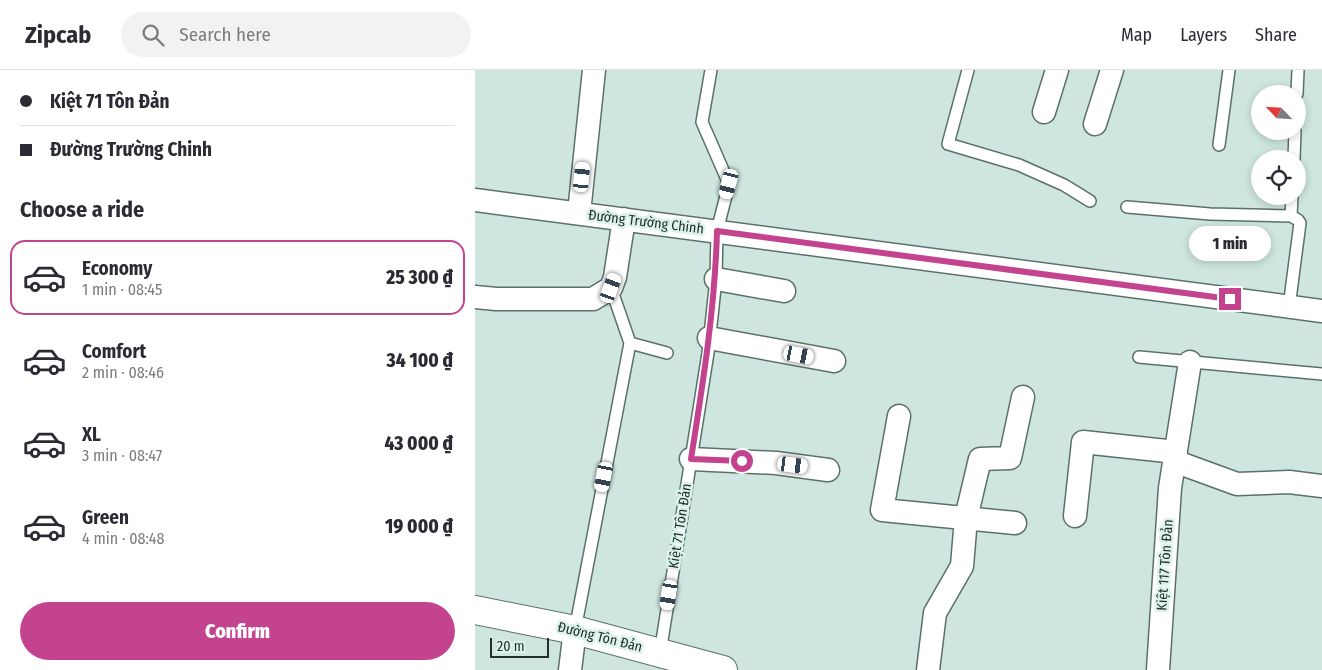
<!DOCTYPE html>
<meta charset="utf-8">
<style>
:root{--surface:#fff;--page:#f2f2f3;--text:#2b2b33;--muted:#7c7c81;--line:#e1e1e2;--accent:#c4438e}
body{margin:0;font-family:"Fira Sans Condensed",sans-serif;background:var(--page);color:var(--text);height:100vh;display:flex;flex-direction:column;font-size:19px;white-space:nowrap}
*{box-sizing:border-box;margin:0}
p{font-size:16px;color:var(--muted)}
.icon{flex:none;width:28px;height:28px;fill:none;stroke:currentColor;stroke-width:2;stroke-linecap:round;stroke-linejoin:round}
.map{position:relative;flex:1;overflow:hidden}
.details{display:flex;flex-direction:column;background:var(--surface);width:475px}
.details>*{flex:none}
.guide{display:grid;align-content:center;height:110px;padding:0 20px;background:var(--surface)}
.needle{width:32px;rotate:295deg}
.buttons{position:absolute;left:776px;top:15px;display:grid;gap:10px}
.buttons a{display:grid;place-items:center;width:55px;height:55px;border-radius:50%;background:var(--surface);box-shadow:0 2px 8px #0003;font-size:25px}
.scale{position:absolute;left:15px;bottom:12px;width:59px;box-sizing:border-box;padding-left:5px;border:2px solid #262f2c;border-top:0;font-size:14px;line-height:18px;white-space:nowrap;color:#262f2c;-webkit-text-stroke:4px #dbf3ec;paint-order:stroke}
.end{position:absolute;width:22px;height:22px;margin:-11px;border:6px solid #c4438e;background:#fff;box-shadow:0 0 0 2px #fff}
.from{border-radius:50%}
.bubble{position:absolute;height:35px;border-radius:18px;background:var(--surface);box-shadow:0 2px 8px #0003;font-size:16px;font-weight:800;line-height:35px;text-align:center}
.car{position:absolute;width:15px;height:30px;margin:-15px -8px;border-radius:6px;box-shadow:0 0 4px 1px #0007;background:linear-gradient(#fff 24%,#345 0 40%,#fff 0 76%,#345 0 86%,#fff 0)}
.guide b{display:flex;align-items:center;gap:18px;height:48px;font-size:19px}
.guide b+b{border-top:1px solid var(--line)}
.guide i{width:12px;height:12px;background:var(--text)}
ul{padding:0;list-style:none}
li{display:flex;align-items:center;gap:15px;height:75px;margin:0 10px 8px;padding:0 10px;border:2px solid transparent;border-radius:15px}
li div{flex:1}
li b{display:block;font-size:19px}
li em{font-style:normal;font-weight:800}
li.active{border-color:var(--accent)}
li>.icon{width:45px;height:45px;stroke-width:1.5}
h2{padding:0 20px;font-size:22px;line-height:60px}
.cta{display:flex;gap:10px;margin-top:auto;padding:10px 20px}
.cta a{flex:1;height:58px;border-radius:30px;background:var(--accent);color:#fff;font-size:20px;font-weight:800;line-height:58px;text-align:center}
header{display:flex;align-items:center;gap:30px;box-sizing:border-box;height:70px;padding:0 25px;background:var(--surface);border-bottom:1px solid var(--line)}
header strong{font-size:24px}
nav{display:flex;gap:28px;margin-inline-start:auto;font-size:18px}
.search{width:350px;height:45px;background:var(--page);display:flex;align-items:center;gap:12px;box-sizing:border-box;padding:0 18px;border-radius:28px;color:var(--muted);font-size:19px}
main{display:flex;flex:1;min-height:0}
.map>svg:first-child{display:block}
</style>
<header>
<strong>Zipcab</strong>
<div class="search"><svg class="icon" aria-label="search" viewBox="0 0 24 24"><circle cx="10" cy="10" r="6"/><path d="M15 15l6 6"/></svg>Search here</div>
<nav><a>Map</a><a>Layers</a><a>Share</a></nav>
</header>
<main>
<section class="details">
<div class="guide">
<b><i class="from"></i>Kiệt 71 Tôn Đản</b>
<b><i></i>Đường Trường Chinh</b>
</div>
<h2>Choose a ride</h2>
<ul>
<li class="active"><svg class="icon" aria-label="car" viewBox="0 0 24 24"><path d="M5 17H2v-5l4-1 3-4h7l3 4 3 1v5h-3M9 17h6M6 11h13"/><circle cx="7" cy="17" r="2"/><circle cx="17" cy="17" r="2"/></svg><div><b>Economy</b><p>1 min · 08:45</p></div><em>25 300 ₫</em></li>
<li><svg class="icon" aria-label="car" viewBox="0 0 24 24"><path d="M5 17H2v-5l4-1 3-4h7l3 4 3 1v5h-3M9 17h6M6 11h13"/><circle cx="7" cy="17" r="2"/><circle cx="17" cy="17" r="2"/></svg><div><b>Comfort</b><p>2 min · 08:46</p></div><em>34 100 ₫</em></li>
<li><svg class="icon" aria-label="car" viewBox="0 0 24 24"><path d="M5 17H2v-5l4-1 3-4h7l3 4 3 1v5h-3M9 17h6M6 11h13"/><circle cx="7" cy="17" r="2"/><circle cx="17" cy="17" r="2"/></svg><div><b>XL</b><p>3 min · 08:47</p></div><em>43 000 ₫</em></li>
<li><svg class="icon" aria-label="car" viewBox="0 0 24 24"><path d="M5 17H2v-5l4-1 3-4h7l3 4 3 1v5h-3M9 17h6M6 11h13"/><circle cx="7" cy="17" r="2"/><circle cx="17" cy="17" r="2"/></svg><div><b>Green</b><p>4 min · 08:48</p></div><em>19 000 ₫</em></li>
</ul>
<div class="cta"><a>Confirm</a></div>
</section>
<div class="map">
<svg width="847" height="600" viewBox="0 0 847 600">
<rect width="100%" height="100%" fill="#cee6df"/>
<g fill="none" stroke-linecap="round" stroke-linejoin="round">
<defs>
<path id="lane" d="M 493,0 L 473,74 L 544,95 L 589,115 L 615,131
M 822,24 L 823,0
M 744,75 L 754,0
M 819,89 L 820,61
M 652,137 L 735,144 L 816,146 L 823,150 L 825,153 L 814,237
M 816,146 L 817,126
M 155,273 L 192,283
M 664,287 L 847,304
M 100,560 L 155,273 L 136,218
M 185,583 L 233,283 L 241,209 L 242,161 L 254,114 L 227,52 L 236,0"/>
<path id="street" d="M 569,42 L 582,0
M 620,54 L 637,0
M 0,130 L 847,241
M 104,143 L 119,0
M 241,209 L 309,221
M 0,227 L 21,229 L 118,229 L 136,218 L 140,207 L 149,149
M 234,268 L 359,291
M 424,346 L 407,440 L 540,453
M 216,389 L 301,393 L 353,400
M 699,391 L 762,414 L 814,412 L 847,416
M 600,446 L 608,372 L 701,382
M 95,600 L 100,560
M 453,600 L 460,543 L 487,496 L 491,448 L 505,389 L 535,388 L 548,327
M 683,600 L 695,418 L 715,292"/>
<path id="secondary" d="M 0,540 L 100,560 L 248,600"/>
</defs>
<use href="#lane" stroke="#5b706a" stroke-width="14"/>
<use href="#street" stroke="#5b706a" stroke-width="25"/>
<use href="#secondary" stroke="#5b706a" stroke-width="30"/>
<use href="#lane" stroke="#fff" stroke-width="11"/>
<use href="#street" stroke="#fff" stroke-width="22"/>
<use href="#secondary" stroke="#fff" stroke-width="28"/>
</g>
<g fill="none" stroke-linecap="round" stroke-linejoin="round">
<path stroke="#c4438e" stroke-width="6" d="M 267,391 L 216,389 C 228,313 240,238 242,161 L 755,229"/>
</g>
<g text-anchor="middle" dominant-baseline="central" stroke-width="5" stroke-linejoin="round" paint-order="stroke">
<g font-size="14" fill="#262f2c" stroke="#dbf3ec">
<text transform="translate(171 152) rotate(7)">Đường Trường Chinh</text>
<text transform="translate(205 456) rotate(-81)">Kiệt 71 Tôn Đản</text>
<text transform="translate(690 495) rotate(-86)">Kiệt 117 Tôn Đản</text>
<text transform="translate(125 567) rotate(14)">Đường Tôn Đản</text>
</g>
</g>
</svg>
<div class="buttons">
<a><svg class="needle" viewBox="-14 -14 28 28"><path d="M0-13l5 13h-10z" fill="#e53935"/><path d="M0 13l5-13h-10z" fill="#7c7c81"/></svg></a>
<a><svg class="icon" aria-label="locate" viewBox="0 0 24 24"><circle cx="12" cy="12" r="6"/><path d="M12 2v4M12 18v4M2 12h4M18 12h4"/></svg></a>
</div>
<div class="scale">20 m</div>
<i class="end from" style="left:267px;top:391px"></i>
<i class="end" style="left:755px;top:229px"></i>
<div class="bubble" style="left:714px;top:156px;width:82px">1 min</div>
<i class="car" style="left:107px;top:107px;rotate:6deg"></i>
<i class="car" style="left:254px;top:114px;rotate:194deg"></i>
<i class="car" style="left:136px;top:218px;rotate:20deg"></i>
<i class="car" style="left:324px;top:285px;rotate:101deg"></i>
<i class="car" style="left:318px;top:395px;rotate:97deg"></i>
<i class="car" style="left:129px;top:407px;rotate:191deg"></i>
<i class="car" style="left:194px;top:525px;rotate:189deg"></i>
</div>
</main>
